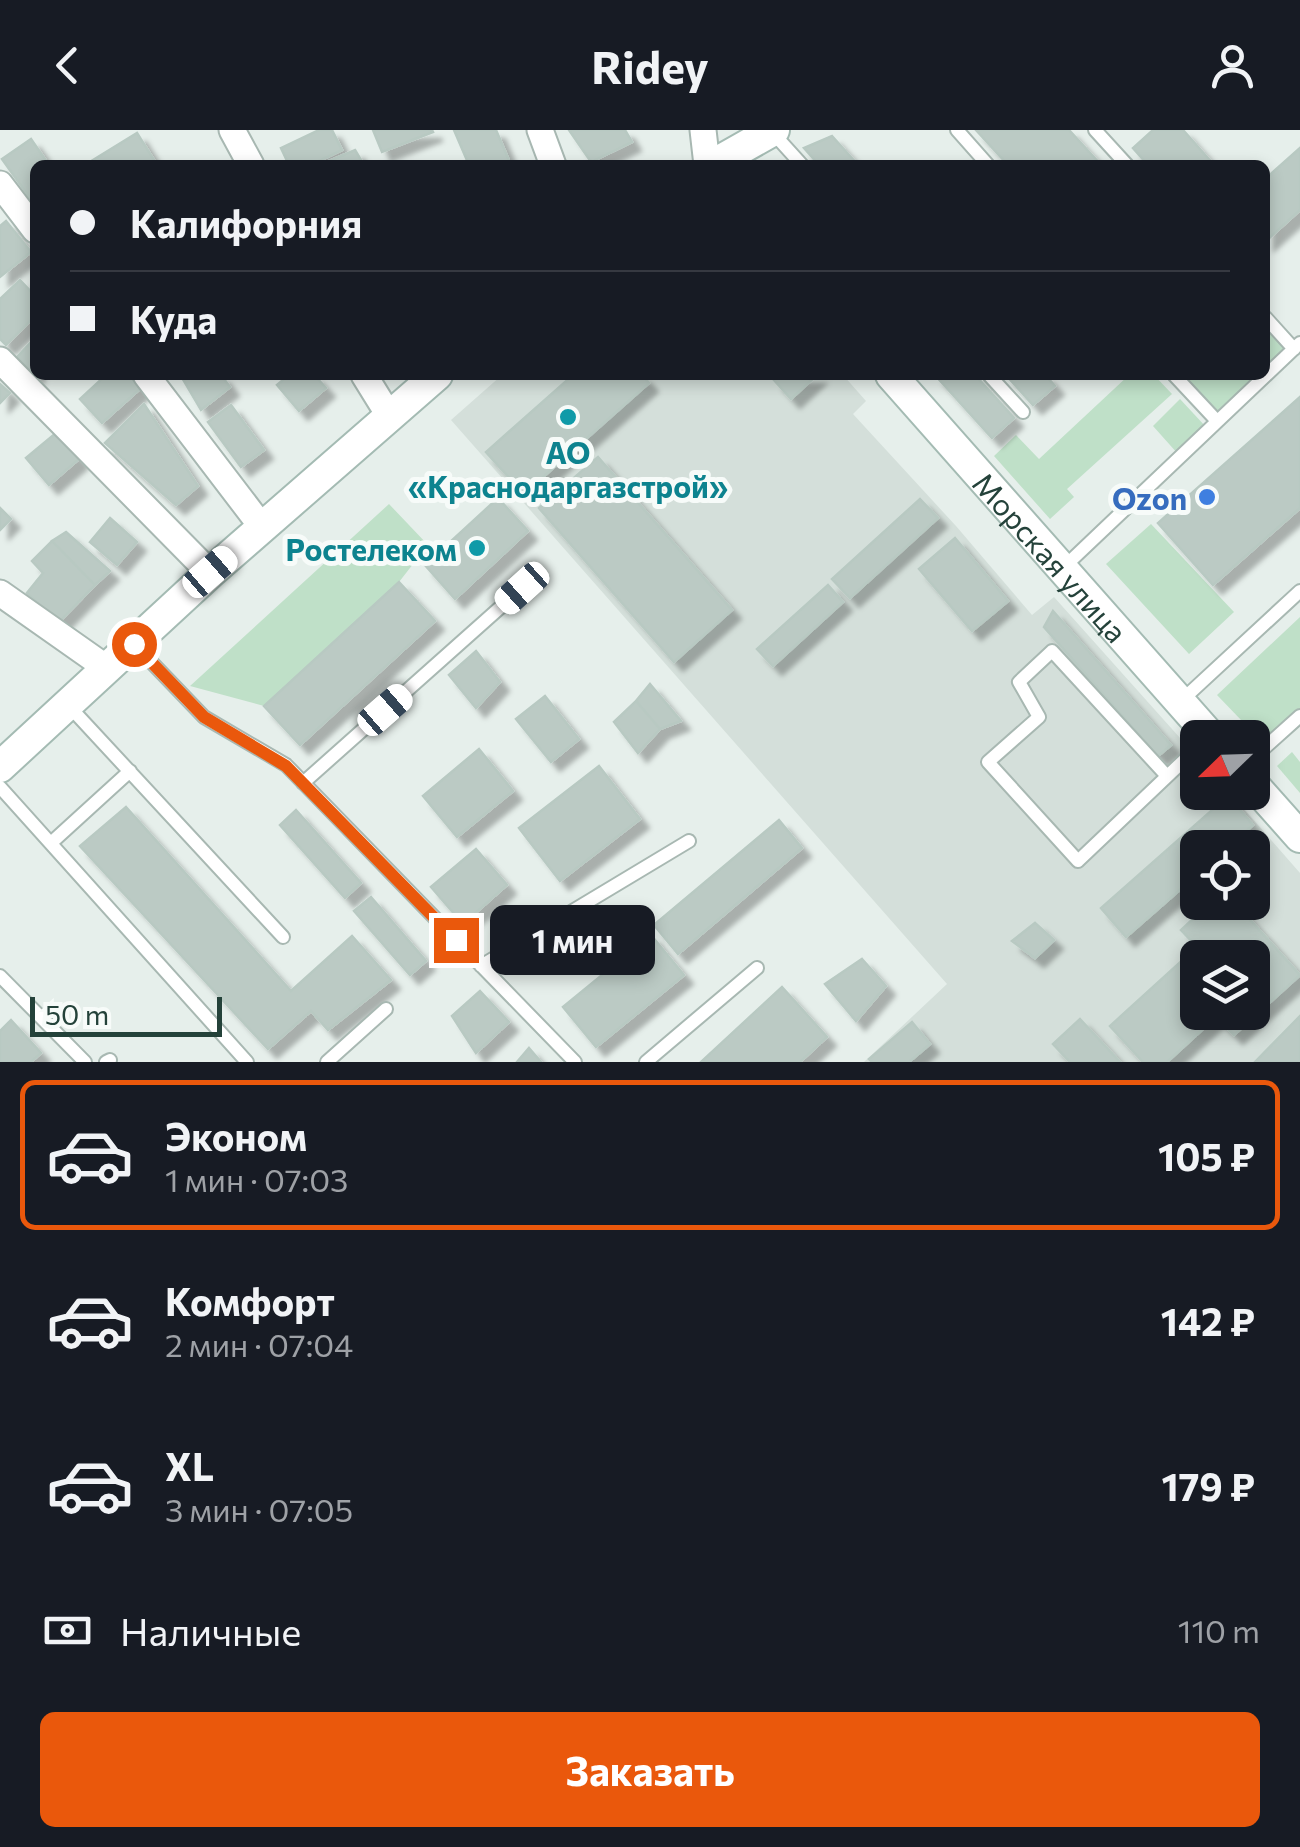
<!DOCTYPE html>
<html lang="ru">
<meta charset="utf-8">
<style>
:root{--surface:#171b24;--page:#20242c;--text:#f1f3f6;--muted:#9ea1a6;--line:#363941;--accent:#ea580c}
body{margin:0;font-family:Commissioner,sans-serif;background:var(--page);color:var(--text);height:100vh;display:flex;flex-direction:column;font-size:38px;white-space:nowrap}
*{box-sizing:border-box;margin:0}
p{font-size:32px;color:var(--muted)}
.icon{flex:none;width:55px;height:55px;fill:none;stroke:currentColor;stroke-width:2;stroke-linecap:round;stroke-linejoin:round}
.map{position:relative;height:932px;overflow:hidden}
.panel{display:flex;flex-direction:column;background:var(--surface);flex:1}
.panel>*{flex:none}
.guide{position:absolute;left:30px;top:30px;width:1240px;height:220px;border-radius:15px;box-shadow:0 5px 15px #0003;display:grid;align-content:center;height:220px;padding:0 40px;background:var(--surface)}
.needle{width:65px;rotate:247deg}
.controls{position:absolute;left:1180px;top:590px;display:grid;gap:20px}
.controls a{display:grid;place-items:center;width:90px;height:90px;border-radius:15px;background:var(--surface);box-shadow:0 5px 15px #0003;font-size:50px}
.scale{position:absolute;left:30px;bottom:25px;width:192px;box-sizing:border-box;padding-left:10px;border:5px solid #24423a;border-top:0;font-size:28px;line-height:35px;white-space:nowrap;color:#24423a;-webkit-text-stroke:8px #f7fbf9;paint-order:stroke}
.end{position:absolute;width:45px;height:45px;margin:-22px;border:12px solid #ea580c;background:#fff;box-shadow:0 0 0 5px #fff}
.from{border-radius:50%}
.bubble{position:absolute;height:70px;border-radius:15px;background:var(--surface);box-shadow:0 5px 15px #0003;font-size:32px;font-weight:700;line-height:70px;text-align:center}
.car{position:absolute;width:30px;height:60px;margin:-30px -15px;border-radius:12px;box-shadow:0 0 8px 2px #0007;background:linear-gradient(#fff 24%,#345 0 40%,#fff 0 76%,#345 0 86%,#fff 0)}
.guide b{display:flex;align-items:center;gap:35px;height:95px;font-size:38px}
.guide b+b{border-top:2px solid var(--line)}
.guide i{width:25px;height:25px;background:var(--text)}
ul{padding:18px 0 0;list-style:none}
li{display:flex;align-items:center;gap:30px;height:150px;margin:0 20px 15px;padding:0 20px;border:5px solid transparent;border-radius:15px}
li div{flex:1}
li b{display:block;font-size:38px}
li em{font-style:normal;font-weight:700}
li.current{border-color:var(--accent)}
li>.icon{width:90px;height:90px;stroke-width:1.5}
.pay{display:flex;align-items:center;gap:25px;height:110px;padding:0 40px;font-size:38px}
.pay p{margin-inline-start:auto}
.action{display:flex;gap:20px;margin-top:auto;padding:20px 40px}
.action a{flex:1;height:115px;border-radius:15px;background:var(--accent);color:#fff;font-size:40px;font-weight:700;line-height:115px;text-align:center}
header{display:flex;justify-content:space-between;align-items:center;height:130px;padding:0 40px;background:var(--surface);font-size:45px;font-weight:700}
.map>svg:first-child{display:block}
</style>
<header><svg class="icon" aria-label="back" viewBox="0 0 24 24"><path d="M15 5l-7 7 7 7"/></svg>Ridey<svg class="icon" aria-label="person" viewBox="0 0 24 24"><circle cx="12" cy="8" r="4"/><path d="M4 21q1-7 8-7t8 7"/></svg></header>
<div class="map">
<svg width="1300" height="932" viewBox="0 0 1300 932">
<defs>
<filter id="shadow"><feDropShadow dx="9" dy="9" stdDeviation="2.5" flood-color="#0004"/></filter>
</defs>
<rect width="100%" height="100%" fill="#e6efeb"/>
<path fill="#d4dfda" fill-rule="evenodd" d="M 502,245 L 843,245 L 866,271 L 853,284 L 956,396 L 1032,485 L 1054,467 L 1197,627 L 1198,662 L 1230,663 L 1300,743 L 1300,932 L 864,932 L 947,854 L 451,290 ZM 1198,718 L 1252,718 L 1252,772 L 1198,772 ZM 1198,828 L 1252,828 L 1252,882 L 1198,882 Z"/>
<path fill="#bfe0c8" d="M 1265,187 L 1294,219 L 1217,291 L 1174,245 L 1265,245 Z
M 1129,245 L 1154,245 L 1172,264 L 1067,359 L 1074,367 L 1050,389 L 994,326 L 1016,305 L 1039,329 Z
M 1180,269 L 1206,297 L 1178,324 L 1153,296 Z
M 389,374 L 428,415 L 399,452 L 264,576 L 190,556 Z
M 1151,394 L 1234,482 L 1189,524 L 1106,434 Z
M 1300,487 L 1300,586 L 1266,616 L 1217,565 Z
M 1292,622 L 1300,632 L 1300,663 L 1277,636 Z"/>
<path fill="#bbcac4" stroke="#b8c9c2" stroke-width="2.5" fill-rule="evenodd" filter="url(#shadow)" d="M 319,0 L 332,0 L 342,20 L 311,35 L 289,35 L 281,18 Z
M 373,0 L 432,0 L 433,2 L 382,22 Z
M 454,0 L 496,0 L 510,33 L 469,35 Z
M 569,0 L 625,0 L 632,12 L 591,32 Z
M 976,0 L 1069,0 L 1101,35 L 1008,35 Z
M 1153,0 L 1183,0 L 1214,35 L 1148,35 L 1133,18 Z
M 137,3 L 154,30 L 146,35 L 92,35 L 90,32 Z
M 832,6 L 858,35 L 819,35 L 804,18 Z
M 31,9 L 49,35 L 35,35 L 35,75 L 2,29 Z
M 1300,18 L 1300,80 L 1265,112 L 1265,49 Z
M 355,20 L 364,35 L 320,35 Z
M 6,91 L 31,122 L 0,147 L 0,96 Z
M 20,150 L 35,166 L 35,186 L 6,215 L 0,209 L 0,169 Z
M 35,208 L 35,245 L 17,227 Z
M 106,245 L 130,245 L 141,258 L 102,293 L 80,269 Z
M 221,245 L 230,257 L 201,280 L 181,246 Z
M 289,245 L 314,245 L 326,258 L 299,281 L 277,255 Z
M 573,245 L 642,245 L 649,253 L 524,364 L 486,322 Z
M 779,245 L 817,245 L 791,269 L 774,250 Z
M 935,245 L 975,245 L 1014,288 L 992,308 Z
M 1006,245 L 1045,245 L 1055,256 L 1033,275 Z
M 0,254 L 10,263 L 0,273 Z
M 1300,267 L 1300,378 L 1213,455 L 1158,393 Z
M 144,274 L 198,356 L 176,375 L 105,313 Z
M 231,275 L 264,320 L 241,337 L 208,292 Z
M 56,303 L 79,329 L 49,355 L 26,328 Z
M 598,327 L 732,480 L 674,532 L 539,378 Z
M 498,368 L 528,401 L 455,469 L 425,435 Z
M 920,369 L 938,388 L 850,468 L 832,449 Z
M 0,378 L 11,389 L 0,400 Z
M 110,388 L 137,412 L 117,435 L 90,412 Z
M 66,402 L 110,441 L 95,455 L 52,411 Z
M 955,408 L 1008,471 L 972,501 L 919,439 Z
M 52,411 L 95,455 L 58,493 L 27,463 L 43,443 L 32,431 Z
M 399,452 L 435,491 L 300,615 L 264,576 Z
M 828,455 L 843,472 L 773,536 L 757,519 Z
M 1053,481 L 1171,615 L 1158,626 L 1044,497 Z
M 476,521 L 500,552 L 476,578 L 449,545 Z
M 650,554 L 681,591 L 660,599 L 636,571 Z
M 545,566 L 579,609 L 551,632 L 516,589 Z
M 636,571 L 660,599 L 638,623 L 614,592 Z
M 479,619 L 513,661 L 457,707 L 423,666 Z
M 599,636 L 640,689 L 560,751 L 519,698 Z
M 1228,666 L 1253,695 L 1228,718 L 1198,718 L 1198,744 L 1126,807 L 1101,778 Z
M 126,677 L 291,861 L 352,806 L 391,850 L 328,900 L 311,881 L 268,919 L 80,716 Z
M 296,680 L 361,753 L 345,768 L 280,695 Z
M 779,690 L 802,718 L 678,824 L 654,795 Z
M 476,719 L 507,755 L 463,794 L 431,757 Z
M 371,767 L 426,831 L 410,845 L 354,781 Z
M 1211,772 L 1234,772 L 1300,845 L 1234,905 L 1216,887 L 1167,932 L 1143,932 L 1110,896 L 1197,817 L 1181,800 ZM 1198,828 L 1252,828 L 1252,882 L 1198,882 Z
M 1035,793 L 1054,810 L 1035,828 L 1012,811 Z
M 651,805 L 684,845 L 596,917 L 563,877 Z
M 862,829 L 886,856 L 856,891 L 825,854 Z
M 782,857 L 827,907 L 800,932 L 701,932 Z
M 480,861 L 509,892 L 476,923 L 452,886 Z
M 1300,886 L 1300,932 L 1255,932 Z
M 1080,889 L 1120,932 L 1070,932 L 1053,914 Z
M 11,890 L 41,923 L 31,932 L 0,932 L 0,901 Z
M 912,892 L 930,914 L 909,932 L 872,932 L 869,929 Z
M 529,918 L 541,932 L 517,932 Z"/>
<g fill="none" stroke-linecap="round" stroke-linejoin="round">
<defs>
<path id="lane" d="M 957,0 L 988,35
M 1095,0 L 1127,35
M 773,3 L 802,35
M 1265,187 L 1294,219
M 989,245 L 1023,282
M 1174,245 L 1217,291
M 1063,438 L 1300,213
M 134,514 L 204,587 L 286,635 L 575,932
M 1180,572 L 1300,461
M 68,575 L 283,807
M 1252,629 L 1300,586
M 1167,646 L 1052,521 L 1019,552 L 1039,587 L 988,632 L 1078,731 L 1198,617
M 303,653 L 522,458
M 0,657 L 247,932
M 51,713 L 130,641
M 481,836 L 689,711
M 0,846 L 85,932
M 106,932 L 110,930
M 327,932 L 386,879
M 646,932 L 757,838"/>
<path id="street" d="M 232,0 L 251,35
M 540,0 L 553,35
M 703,0 L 707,35
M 0,54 L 35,100
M 0,230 L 210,443
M 146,245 L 262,397
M 364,245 L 390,287
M 0,463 L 108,539"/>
<g id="secondary">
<path d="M 712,35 L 774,0"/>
<path id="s1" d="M 891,245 L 1212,608"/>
<path d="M 0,637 L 210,443 L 437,245"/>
<path d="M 1252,653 L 1300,707"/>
</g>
</defs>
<use href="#lane" stroke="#a8b8b2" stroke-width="16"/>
<use href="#street" stroke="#a8b8b2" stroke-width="29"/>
<use href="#secondary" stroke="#a4bbb3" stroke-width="34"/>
<use href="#lane" stroke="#fff" stroke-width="12"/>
<use href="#street" stroke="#fff" stroke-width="25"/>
<use href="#secondary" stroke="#fff" stroke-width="30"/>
</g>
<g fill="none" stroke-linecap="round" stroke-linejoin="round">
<path stroke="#ea580c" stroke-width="12" d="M 134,514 L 204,587 L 286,636 L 456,810"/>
</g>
<g fill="#0f9aa8" stroke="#f7fbf9" stroke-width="4">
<circle cx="568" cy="287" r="10"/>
<circle cx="477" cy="418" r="10"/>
</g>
<circle fill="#3f7fe0" stroke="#f7fbf9" stroke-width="4" cx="1207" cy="367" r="10"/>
<g text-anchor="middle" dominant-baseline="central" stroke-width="10" stroke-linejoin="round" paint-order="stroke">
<g font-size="30" font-weight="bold" fill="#0d838f" stroke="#f7fbf9">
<text x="568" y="321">АО<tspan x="568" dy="34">«Краснодаргазстрой»</tspan></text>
<text x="457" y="418" text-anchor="end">Ростелеком</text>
</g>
<g font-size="30" font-weight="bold" fill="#366cbe" stroke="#f7fbf9" text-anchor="end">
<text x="1187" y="367">Ozon</text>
</g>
<g font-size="30" fill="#24423a" stroke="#f7fbf9">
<text stroke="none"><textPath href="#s1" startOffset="242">Морская улица</textPath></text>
</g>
</g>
</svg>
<div class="controls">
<a><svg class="needle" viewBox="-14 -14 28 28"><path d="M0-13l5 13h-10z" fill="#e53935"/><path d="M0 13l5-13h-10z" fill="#9ea1a6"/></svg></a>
<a><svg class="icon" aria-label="locate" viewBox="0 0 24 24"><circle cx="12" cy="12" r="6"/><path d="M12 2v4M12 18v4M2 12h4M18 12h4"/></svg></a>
<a><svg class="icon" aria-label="layers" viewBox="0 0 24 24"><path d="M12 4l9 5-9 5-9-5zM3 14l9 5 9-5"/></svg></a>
</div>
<div class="scale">50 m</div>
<i class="end from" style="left:134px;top:514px"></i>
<i class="end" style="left:456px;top:810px"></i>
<div class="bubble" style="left:490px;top:775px;width:165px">1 мин</div>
<i class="car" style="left:210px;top:442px;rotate:49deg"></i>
<i class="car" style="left:522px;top:458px;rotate:228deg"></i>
<i class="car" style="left:385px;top:580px;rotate:49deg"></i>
<div class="guide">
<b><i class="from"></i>Калифорния</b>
<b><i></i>Куда</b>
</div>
</div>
<section class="panel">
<ul>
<li class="current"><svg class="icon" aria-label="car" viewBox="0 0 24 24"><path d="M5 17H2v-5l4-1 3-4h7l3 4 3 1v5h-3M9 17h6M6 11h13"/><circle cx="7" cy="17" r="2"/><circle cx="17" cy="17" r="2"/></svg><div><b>Эконом</b><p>1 мин · 07:03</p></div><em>105 ₽</em></li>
<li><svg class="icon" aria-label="car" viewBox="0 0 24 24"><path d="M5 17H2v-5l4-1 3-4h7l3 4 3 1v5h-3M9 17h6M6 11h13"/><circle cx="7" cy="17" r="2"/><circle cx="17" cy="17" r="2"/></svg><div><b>Комфорт</b><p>2 мин · 07:04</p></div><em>142 ₽</em></li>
<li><svg class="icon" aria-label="car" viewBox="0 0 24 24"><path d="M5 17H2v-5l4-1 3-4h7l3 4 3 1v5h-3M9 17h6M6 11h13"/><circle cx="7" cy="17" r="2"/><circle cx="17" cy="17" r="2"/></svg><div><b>XL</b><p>3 мин · 07:05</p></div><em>179 ₽</em></li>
</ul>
<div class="pay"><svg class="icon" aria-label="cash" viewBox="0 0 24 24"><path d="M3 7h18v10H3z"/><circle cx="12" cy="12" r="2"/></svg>Наличные<p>110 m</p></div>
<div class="action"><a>Заказать</a></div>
</section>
